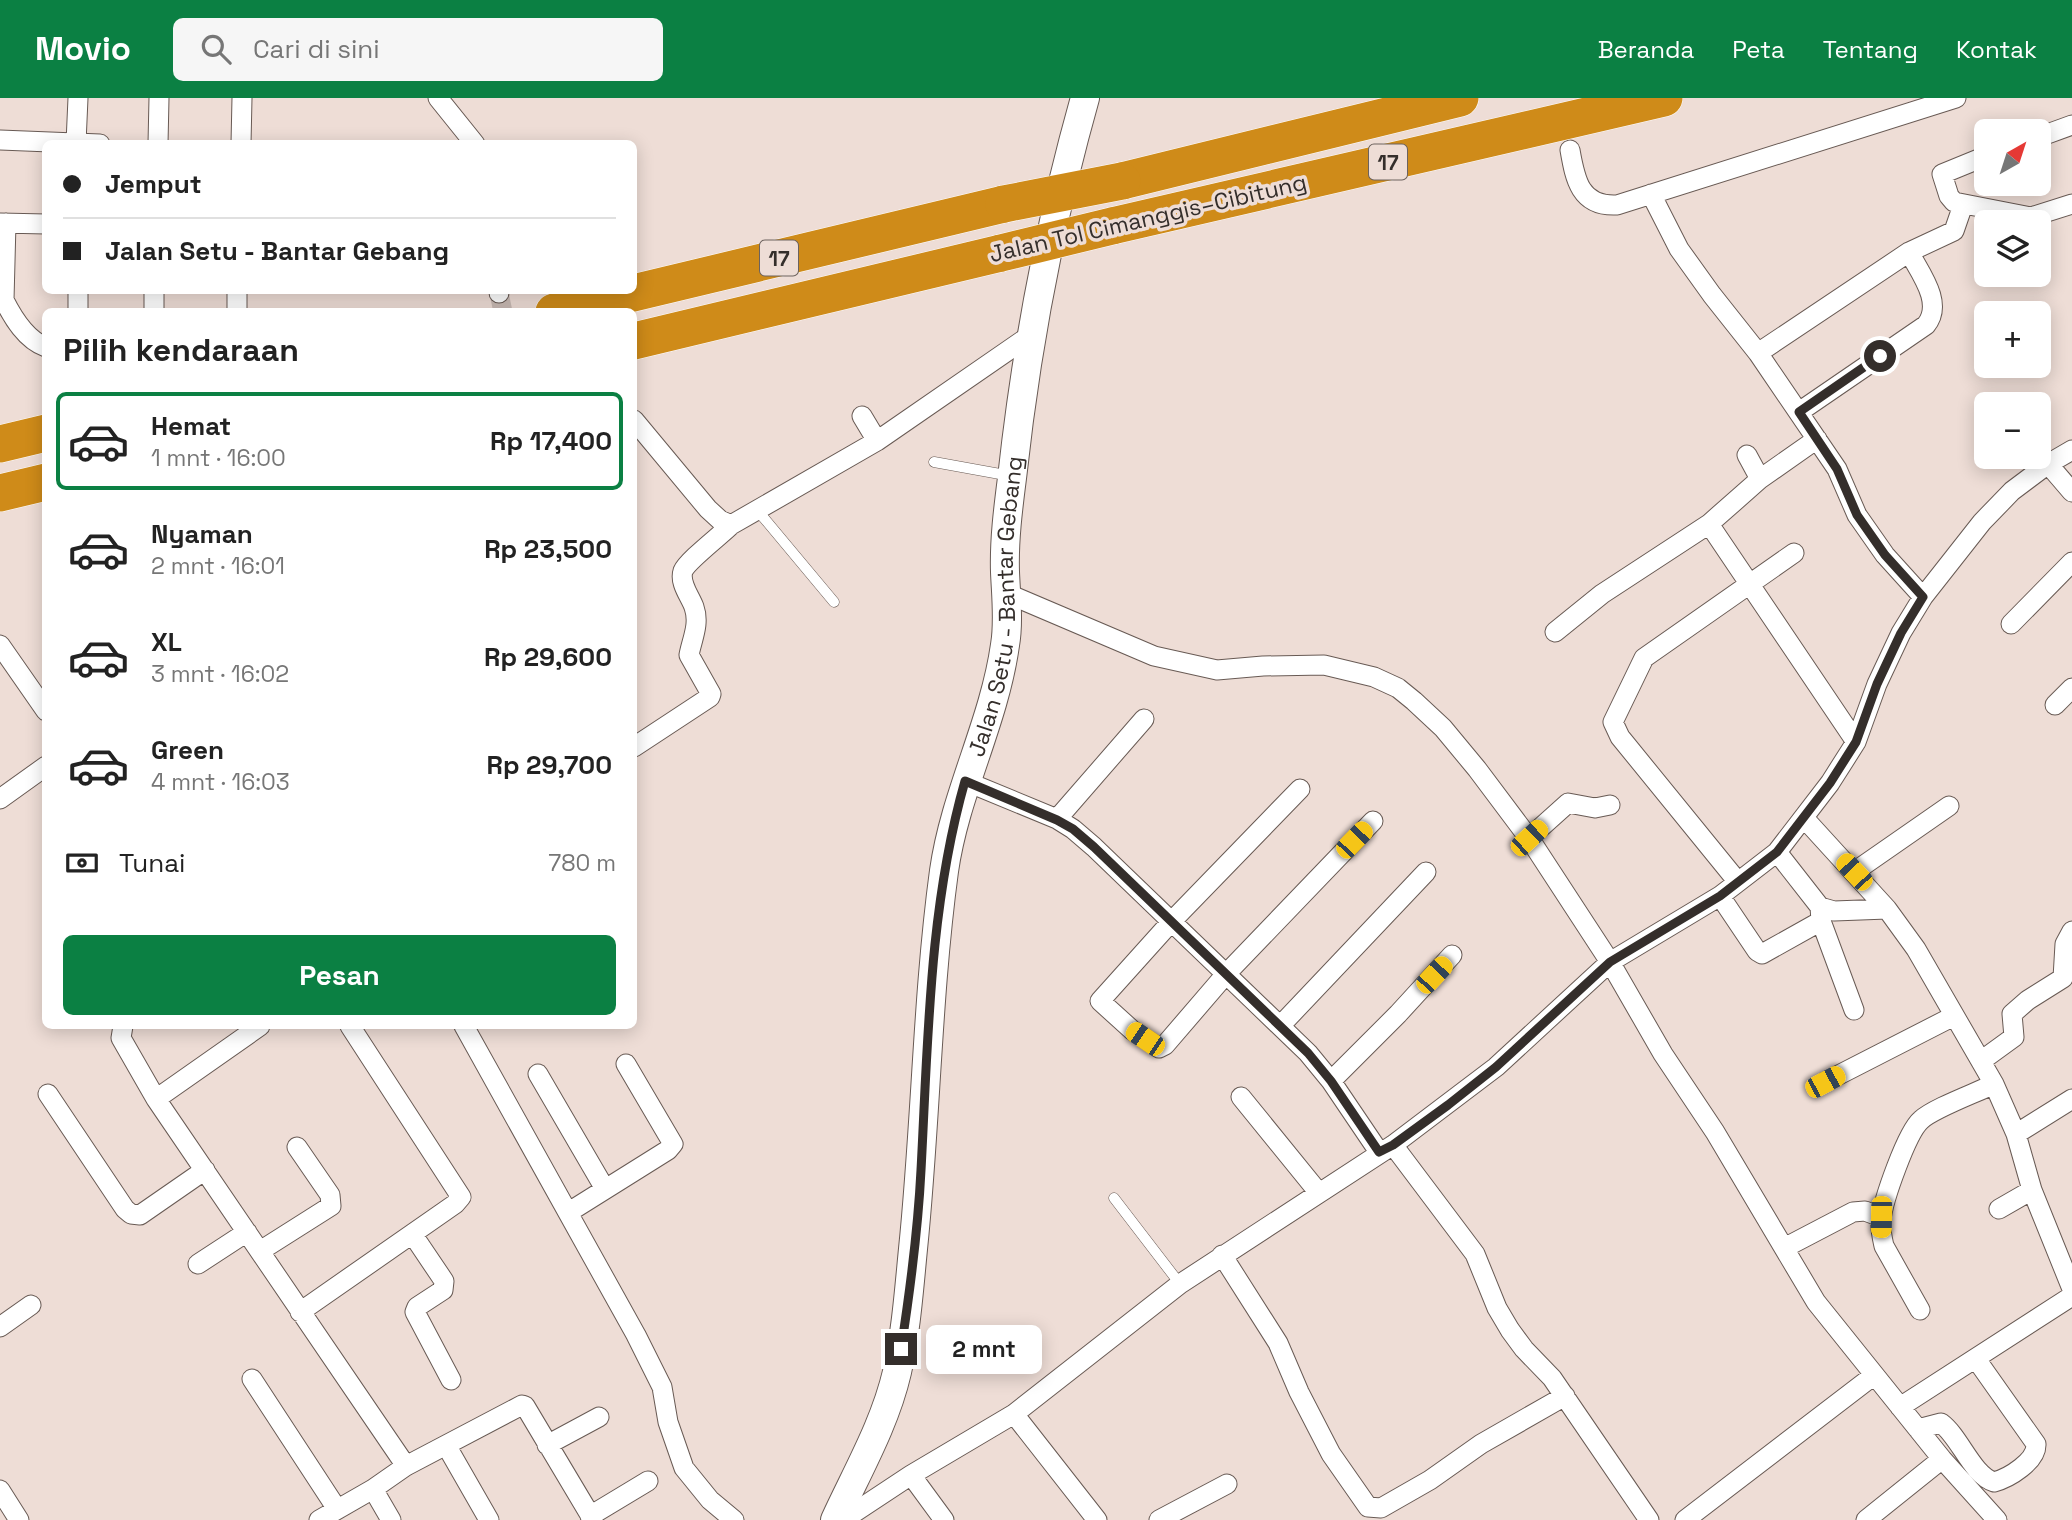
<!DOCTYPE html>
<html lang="id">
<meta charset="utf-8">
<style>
:root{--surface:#fff;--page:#f6f6f6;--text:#222;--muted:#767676;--line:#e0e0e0;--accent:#0b8043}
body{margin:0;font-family:"Space Grotesk",sans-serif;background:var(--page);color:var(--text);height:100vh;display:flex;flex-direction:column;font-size:26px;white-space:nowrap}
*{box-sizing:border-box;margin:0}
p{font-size:23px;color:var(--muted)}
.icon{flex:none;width:38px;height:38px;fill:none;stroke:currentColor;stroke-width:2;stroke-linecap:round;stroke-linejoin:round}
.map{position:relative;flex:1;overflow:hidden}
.drawer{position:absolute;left:42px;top:210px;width:595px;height:721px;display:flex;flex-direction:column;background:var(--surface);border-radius:10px;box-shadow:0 4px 18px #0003}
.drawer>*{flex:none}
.guide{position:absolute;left:42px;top:42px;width:595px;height:154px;border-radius:10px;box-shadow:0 4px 18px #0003;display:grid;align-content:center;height:154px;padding:0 21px;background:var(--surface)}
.needle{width:46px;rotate:39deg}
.controls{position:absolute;left:1974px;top:21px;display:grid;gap:14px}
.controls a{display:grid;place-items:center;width:77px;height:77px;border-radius:10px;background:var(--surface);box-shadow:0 4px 18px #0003;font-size:35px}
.end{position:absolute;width:32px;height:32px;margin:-16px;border:9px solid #342e2b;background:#fff;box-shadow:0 0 0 4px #fff}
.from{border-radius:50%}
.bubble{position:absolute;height:49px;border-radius:10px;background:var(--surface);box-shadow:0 4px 18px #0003;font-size:23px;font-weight:800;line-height:49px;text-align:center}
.car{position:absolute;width:21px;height:42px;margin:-21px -10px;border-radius:9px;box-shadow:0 0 5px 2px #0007;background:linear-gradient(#f5c518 24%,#345 0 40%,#f5c518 0 76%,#345 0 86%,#f5c518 0)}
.guide b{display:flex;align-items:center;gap:24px;height:66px;font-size:26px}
.guide b+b{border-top:2px solid var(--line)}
.guide i{width:18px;height:18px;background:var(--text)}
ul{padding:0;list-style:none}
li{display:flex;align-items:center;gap:21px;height:98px;margin:0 14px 10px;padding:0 7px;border:4px solid transparent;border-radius:10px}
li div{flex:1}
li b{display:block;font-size:26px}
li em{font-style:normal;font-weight:800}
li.selected{border-color:var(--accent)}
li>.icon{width:63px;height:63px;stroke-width:1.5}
h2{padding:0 21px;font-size:32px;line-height:84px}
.pay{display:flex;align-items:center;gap:18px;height:77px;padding:0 21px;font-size:26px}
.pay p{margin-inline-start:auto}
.cta{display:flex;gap:14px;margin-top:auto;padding:14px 21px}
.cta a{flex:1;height:80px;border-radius:10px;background:var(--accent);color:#fff;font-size:28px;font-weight:800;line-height:80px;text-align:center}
header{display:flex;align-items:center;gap:42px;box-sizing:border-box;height:98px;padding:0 35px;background:var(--accent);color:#fff}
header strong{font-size:33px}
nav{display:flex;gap:38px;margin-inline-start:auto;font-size:24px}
.search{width:490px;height:63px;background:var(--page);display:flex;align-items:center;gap:18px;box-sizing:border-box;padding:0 24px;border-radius:10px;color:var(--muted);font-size:26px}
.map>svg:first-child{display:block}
</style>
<header>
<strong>Movio</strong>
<div class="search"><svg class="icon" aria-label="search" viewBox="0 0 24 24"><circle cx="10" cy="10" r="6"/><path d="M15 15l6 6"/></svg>Cari di sini</div>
<nav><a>Beranda</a><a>Peta</a><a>Tentang</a><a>Kontak</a></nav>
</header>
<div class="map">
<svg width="2072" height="1422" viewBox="0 0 2072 1422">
<rect width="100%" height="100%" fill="#eeddd6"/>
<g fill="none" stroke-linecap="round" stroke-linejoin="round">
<path stroke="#c9bab4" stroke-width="19" stroke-dasharray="19 10" stroke-linecap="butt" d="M 499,195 L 503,214"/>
<defs>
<path id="lane" d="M 934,364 L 1011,378
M 758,413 L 834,504
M 1114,1100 L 1180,1186"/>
<path id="street" d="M 438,0 L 475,46
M 2039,39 L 2072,27
M 0,42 L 100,46
M 76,45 L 78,0
M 158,46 L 159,0
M 241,46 L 242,0
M 1570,52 C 1575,81 1580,109 1617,107 L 1956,0
M 1986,58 L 1942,76 L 1949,98 L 1954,104 L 2031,119 L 2072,106
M 1651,96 L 1679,151 L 1712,197 L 1758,255 L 1837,371 L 1857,417 L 1885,457 L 1923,499
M 0,125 L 46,126
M 499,195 L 499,192
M 0,202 L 4,202 C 13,220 26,242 46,249
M 4,202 L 6,125
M 78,214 L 78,192
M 154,214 L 154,192
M 237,214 L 237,192
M 1758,255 L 1909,154 L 1954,133 L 1963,107
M 1799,314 L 1926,227 C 1944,205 1920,175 1909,154
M 862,318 L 877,343
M 634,322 L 708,411 L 720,422 L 731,427 L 877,343 L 1032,236
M 1747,357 L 1760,381
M 2048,366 L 2072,394
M 1709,426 L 1856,644
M 1006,495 L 1154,558 L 1217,572 L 1263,568 L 1324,567 L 1374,579 L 1398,590 L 1414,603 L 1443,630 L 1477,671 L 1531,743 L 1610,864 L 1663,956 L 1715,1034 L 1816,1204 L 1942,1361 L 1997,1422
M 2011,526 L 2072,464
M 1555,534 L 1602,496 L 1709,426 L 1760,381 L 1817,341
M 0,547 L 46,613
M 2055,607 L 2072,590
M 634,649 L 710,599 L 711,596 L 689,557 C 692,541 700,526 694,509 C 690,498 679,485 683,473 C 687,463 721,437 731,427
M 965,683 L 1057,721 L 1073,731 L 1094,749 L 1308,955 L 1331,983 L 1379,1054
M 1300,691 L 1171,824 L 1100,903 L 1132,932 L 1159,950 L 1165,947 L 1226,876 L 1373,723
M 0,701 L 46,668
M 1804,720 L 1887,811 L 1916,851 L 1994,986 L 2016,1036 L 2032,1092 L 2072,1191
M 1057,721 L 1144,621
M 1529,740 L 1568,705 L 1595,710 L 1610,707
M 1777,754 L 1820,809
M 1854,774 L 1949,708
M 1738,784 L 1620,639 L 1613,624 L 1644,560 L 1794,455
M 1720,798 L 1757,853 L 1762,856 L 1821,823 L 1820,809 L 1834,813 L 1887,811
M 1821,823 L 1854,912
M 1281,927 L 1426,774
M 123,928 L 121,940 L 156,1001 L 406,1368
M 464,928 L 636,1237 L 662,1289 L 668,1324 L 684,1370 L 710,1402 L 734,1422
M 1981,963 L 2014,939 L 2012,916 L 2028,902 L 2063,880 L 2065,846 L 2072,833
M 538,976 L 605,1091
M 1331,983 L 1398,916 L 1452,857
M 1825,984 L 1954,918
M 48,996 L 125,1111 L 131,1116 L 140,1117 L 205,1072
M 1241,999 L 1319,1095
M 156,1001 L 260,928
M 2016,1036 L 2072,1001
M 1393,1047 L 1475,1156 L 1497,1210 L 1510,1232 L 1524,1251 L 1552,1280 L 1649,1422
M 1999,1111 L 2032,1092
M 569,1114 L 668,1052 L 673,1046 L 626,966
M 413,1137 L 444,1183 L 443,1192 L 417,1209 L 415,1214 L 451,1282
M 1786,1149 L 1853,1114 L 1865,1113 L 1881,1119
M 260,1153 L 331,1108 L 330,1097 L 297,1049
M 1222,1157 L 1278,1245 L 1299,1294 L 1331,1356 L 1368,1409 L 1381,1410 L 1430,1382 L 1481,1346 L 1565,1298
M 198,1166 L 247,1134
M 1920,1212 L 1884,1148 C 1882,1139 1880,1131 1881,1122 C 1883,1102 1907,1034 1921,1022 C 1934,1010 1976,995 1994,986
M 300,1214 L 455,1106 L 461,1099 L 350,928
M 0,1229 L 31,1207
M 252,1281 L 337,1411
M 1900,1309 L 2072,1198
M 1014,1316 L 1097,1422
M 1918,1331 L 1941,1325 C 1960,1339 1972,1377 1994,1384 C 2009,1380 2037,1363 2036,1346 L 1976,1261
M 446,1347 L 489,1422
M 547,1347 L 599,1319
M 911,1377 L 944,1422
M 373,1391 L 391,1422
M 0,1392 L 19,1422
M 590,1418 L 648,1383
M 319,1422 L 373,1391 L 406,1368 L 522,1307 L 525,1308 L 593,1422
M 843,1422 L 911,1377 L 1014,1316 L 1180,1186 L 1393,1047 L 1496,969 L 1610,864 L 1720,798 L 1777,754 L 1830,685 L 1856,644 L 1877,586 L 1901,535 L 1923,499 L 1982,424 L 2012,393 L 2048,366 L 2072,352
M 1159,1422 L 1227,1386
M 1685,1422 L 1873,1278
M 1866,1422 L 1942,1361"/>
<g id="secondary">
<path id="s1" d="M 835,1422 C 857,1374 885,1326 897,1274 C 906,1234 909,1192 913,1151 C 926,1025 927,898 944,773 C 955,695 994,625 1005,547 C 1009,524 1006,498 1005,474 C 1004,443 1008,411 1012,380 C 1026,251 1050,124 1085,0"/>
</g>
<path id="highway" d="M 1122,83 L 1460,0
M 1112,128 L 1664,0
M 554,214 L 1004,106
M 634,243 L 1001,155
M 0,346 L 46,335
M 0,395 L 46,384"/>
</defs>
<use href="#lane" stroke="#685a54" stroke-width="11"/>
<use href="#street" stroke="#685a54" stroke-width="21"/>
<use href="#secondary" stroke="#685a54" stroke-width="30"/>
<use href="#highway" stroke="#fff" stroke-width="38"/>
<use href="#lane" stroke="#fff" stroke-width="10"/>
<use href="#street" stroke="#fff" stroke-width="19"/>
<use href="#secondary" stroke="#fff" stroke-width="28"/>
<use href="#highway" stroke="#cf8b19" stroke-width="37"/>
<defs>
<path id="highway-bridge" d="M 1004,106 L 1122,83
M 1001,155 L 1112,128"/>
</defs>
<use href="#highway-bridge" stroke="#fff" stroke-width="38" stroke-linecap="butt"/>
<use href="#highway-bridge" stroke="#cf8b19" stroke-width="37"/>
</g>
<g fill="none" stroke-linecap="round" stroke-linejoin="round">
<path stroke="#342e2b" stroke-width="9" d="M 901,1251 C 910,1193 918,1132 921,1072 C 928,943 929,809 965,683 L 1057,722 L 1073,731 L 1094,749 L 1308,955 L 1331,983 L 1379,1054 L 1393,1047 L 1448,1007 L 1496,969 L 1610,864 L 1720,798 L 1777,754 L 1830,685 L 1856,644 L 1877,586 L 1901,535 L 1923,499 L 1885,457 L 1857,417 L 1837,371 L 1799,314 L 1880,258"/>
</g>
<g text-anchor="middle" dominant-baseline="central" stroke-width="7" stroke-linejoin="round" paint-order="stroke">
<g fill="#eeddd6" stroke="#6c625e" stroke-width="2">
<rect x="1369" y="46.5" width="38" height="35" rx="5"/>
<rect x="760" y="142.5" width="38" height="35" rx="5"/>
</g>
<g font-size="21" font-weight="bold" fill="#342e2b">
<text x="1388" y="64">17</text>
<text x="779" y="160">17</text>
</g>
<g font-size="23" fill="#342e2b" stroke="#eeddd6">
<text transform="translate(1148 120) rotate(-13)">Jalan Tol Cimanggis–Cibitung</text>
<text stroke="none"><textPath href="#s1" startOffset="936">Jalan Setu - Bantar Gebang</textPath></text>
</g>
</g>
</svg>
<div class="controls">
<a><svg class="needle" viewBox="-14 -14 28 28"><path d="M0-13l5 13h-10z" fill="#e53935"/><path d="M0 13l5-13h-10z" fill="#767676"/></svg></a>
<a><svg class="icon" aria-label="layers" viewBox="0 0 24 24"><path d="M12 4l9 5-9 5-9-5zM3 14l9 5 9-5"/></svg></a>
<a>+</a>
<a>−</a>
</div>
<i class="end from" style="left:1880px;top:258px"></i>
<i class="end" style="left:901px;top:1251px"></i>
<div class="bubble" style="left:926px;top:1227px;width:116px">2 mnt</div>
<i class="car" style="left:1529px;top:740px;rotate:47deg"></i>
<i class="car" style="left:1354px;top:742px;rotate:44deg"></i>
<i class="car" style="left:1854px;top:774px;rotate:317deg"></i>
<i class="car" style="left:1434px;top:877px;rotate:43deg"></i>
<i class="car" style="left:1145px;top:941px;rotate:304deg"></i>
<i class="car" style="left:1825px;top:984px;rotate:62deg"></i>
<i class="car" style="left:1881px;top:1119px;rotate:181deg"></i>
<div class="guide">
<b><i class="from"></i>Jemput</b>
<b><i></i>Jalan Setu - Bantar Gebang</b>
</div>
<section class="drawer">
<h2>Pilih kendaraan</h2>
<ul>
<li class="selected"><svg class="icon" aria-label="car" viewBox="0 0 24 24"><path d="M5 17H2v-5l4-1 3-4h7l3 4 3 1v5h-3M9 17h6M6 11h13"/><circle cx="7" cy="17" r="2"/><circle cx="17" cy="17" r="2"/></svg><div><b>Hemat</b><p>1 mnt · 16:00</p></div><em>Rp 17,400</em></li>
<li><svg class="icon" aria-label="car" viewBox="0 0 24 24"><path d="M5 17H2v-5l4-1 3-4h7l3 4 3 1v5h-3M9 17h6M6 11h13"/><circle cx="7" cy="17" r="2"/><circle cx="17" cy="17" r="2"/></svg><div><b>Nyaman</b><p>2 mnt · 16:01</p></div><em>Rp 23,500</em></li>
<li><svg class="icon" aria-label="car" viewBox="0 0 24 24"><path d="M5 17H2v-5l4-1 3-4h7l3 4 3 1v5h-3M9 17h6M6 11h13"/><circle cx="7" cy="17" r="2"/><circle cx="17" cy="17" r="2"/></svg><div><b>XL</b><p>3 mnt · 16:02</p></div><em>Rp 29,600</em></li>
<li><svg class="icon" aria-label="car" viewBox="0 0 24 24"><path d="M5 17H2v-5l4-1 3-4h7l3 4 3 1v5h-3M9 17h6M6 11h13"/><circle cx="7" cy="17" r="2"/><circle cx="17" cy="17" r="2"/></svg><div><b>Green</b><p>4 mnt · 16:03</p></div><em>Rp 29,700</em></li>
</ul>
<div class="pay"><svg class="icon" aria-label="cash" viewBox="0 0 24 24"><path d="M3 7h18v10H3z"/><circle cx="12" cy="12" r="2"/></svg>Tunai<p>780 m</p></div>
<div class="cta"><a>Pesan</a></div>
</section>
</div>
